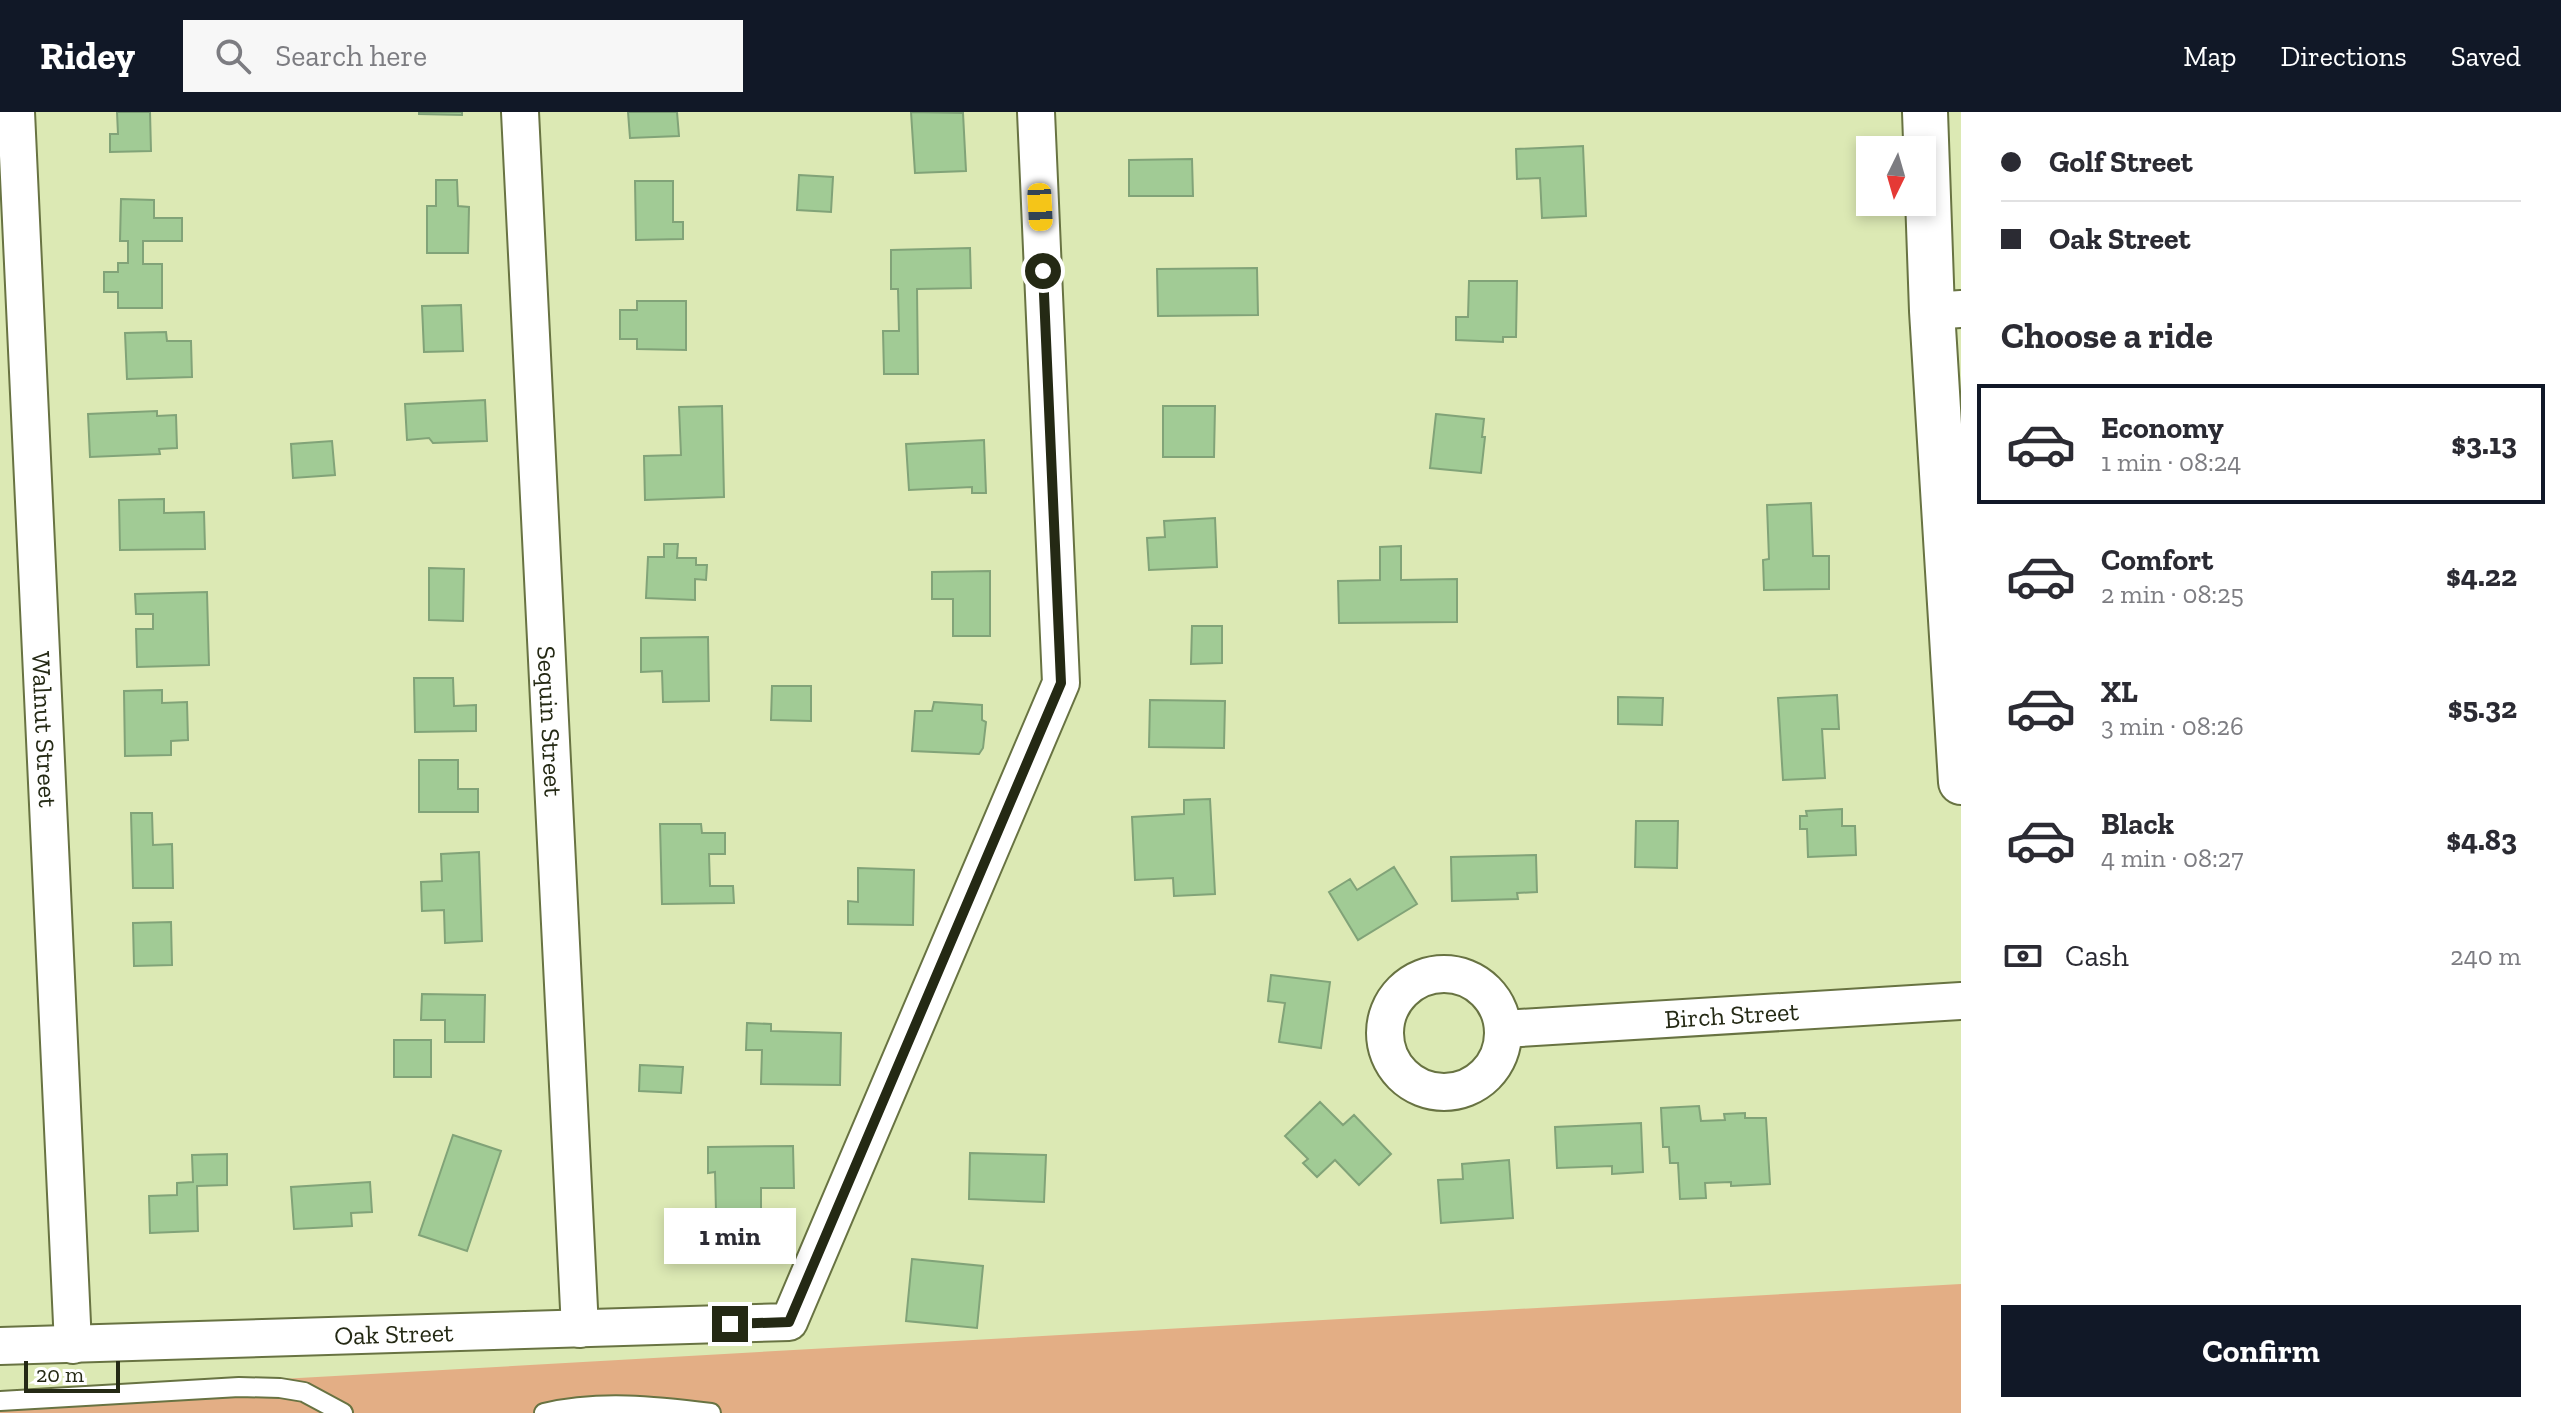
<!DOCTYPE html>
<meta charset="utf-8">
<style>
:root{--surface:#fff;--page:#f7f7f7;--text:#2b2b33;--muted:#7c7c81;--line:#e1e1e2;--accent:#111827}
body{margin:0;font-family:"Zilla Slab",serif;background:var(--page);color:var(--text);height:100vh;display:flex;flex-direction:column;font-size:30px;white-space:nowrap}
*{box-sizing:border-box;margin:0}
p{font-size:26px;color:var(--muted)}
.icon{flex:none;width:44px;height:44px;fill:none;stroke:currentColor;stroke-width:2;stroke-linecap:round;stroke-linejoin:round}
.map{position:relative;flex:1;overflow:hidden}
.side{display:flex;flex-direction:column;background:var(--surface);width:600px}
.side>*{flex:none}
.banner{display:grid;align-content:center;height:176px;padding:0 40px;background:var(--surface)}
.needle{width:52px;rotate:185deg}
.tools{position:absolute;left:1856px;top:24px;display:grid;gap:16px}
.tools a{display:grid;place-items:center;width:80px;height:80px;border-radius:0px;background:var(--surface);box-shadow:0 4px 12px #0003;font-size:40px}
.scale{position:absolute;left:24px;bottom:20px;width:96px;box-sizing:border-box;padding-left:8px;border:4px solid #242914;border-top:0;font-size:22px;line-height:28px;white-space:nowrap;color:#242914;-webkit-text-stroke:6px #fff;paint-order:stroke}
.end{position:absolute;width:36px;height:36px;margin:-18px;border:10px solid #242914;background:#fff;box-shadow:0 0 0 4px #fff}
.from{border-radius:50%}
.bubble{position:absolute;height:56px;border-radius:0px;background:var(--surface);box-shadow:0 4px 12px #0003;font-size:26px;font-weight:700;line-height:56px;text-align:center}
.car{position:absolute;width:24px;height:48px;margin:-24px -12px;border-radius:10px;box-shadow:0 0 6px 2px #0007;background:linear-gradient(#f5c518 24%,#345 0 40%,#f5c518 0 76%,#345 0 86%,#f5c518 0)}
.banner b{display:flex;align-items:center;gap:28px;height:76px;font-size:30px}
.banner b+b{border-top:2px solid var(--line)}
.banner i{width:20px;height:20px;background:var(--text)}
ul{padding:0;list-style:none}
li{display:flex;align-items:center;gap:24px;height:120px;margin:0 16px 12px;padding:0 24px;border:4px solid transparent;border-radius:0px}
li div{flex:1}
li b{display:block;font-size:30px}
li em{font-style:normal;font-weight:700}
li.active{border-color:var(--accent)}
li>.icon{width:72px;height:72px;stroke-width:1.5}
h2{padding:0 40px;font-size:36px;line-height:96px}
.pay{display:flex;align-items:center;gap:20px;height:88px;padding:0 40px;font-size:30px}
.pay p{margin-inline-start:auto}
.action{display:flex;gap:16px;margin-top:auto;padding:16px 40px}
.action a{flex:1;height:92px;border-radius:0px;background:var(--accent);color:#fff;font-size:32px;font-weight:700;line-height:92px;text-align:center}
header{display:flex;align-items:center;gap:48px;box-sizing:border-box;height:112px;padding:0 40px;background:var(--accent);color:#fff}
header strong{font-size:38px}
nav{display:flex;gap:44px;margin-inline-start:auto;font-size:28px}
.search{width:560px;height:72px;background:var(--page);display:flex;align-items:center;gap:20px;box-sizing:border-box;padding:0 28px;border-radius:0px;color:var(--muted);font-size:30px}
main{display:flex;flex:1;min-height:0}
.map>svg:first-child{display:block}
</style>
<header>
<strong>Ridey</strong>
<div class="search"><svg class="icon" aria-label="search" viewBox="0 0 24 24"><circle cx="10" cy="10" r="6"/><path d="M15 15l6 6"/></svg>Search here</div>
<nav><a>Map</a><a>Directions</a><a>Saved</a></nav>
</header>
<main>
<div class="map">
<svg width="1961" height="1301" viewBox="0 0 1961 1301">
<rect width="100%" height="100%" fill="#dce9b4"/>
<path fill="#e3ae85" d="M 1961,1172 L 1961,1301 L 0,1301 L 0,1283 Z"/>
<path fill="#a1cb95" stroke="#81a378" stroke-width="2" d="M 117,0 L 150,0 L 151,39 L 110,40 L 110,22 L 118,22 Z
M 419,0 L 462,0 L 462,3 L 419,2 Z
M 628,0 L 677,0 L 679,24 L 630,26 Z
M 911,0 L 963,1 L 966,59 L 915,61 Z
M 1583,34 L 1586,104 L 1542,106 L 1540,66 L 1517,67 L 1516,37 Z
M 1192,47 L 1193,84 L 1129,84 L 1129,48 Z
M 799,63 L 833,65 L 831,100 L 797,98 Z
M 436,68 L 457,68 L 458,94 L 469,95 L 468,141 L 427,141 L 427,94 L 436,94 Z
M 635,69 L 673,69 L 673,110 L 683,110 L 683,127 L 636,128 Z
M 121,87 L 154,88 L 154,106 L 182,106 L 182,129 L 143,129 L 143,152 L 162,152 L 162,196 L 118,196 L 118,180 L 104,180 L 104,160 L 118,160 L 118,151 L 128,151 L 128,129 L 120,129 Z
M 970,136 L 971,176 L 917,177 L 918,262 L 884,262 L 883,219 L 899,219 L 898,177 L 891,177 L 891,138 Z
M 1257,156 L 1258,203 L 1158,204 L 1157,157 Z
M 1469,169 L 1517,169 L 1516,225 L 1503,225 L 1503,230 L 1456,228 L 1456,205 L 1468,205 Z
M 637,189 L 686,189 L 686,238 L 637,237 L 637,227 L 620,227 L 620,198 L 637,198 Z
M 461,193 L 463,239 L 424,240 L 422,194 Z
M 166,220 L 167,229 L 191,229 L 192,265 L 127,267 L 125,221 Z
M 485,288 L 487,329 L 433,331 L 429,326 L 407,328 L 405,292 Z
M 722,294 L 724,385 L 645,388 L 644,344 L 681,343 L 679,295 Z
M 1163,294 L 1215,294 L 1214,345 L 1163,345 Z
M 157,299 L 157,304 L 176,303 L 177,336 L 159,337 L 160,342 L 90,345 L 88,302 Z
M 1436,302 L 1484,307 L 1482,325 L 1485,325 L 1481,361 L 1430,356 Z
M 984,328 L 986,381 L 972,381 L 972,375 L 909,378 L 906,332 Z
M 332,329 L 335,363 L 293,366 L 291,332 Z
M 164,387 L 164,401 L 204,400 L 205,437 L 120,438 L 119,388 Z
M 1811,391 L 1813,444 L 1829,444 L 1829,477 L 1764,478 L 1763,448 L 1769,447 L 1767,393 Z
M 1215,406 L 1217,455 L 1149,458 L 1147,426 L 1165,425 L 1164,409 Z
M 664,432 L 678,432 L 677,446 L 696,446 L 696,453 L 707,453 L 706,468 L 695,467 L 695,488 L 646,486 L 648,445 L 664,445 Z
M 1401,434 L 1401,468 L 1457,467 L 1457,510 L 1339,511 L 1338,469 L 1380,468 L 1380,435 Z
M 429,456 L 464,457 L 463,509 L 429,508 Z
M 990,459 L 990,524 L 953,524 L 953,487 L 932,487 L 932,460 Z
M 207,480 L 209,553 L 137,555 L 136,517 L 153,517 L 153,502 L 136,502 L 135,482 Z
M 1192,514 L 1222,514 L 1222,551 L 1191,552 Z
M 708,525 L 709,589 L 663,590 L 662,559 L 641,560 L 641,526 Z
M 414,566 L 453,566 L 454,594 L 476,593 L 476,619 L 415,620 Z
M 772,574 L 811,574 L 811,609 L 771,608 Z
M 162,578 L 162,591 L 187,590 L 188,628 L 171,629 L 171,643 L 125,644 L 124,579 Z
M 1837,583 L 1839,617 L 1822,617 L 1825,666 L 1783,668 L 1778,586 Z
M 1618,585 L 1663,586 L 1662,613 L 1618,612 Z
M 1150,588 L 1225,589 L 1224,636 L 1149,635 Z
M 934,590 L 982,593 L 982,608 L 986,610 L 983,636 L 979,642 L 912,639 L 915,599 L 932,599 Z
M 419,648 L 458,648 L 458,677 L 478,677 L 478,700 L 419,700 Z
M 1210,687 L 1215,782 L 1174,784 L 1173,766 L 1135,768 L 1132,705 L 1184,702 L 1184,688 Z
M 1842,697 L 1842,714 L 1855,714 L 1856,743 L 1808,745 L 1807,717 L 1800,717 L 1800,704 L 1807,704 L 1806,699 Z
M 131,701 L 152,701 L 153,733 L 172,732 L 173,776 L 133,776 Z
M 1636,709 L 1678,709 L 1677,756 L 1635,755 Z
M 660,712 L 701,712 L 702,721 L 725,721 L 725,742 L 709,742 L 710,774 L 733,774 L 734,791 L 662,792 Z
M 479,740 L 482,829 L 445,831 L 444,798 L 422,799 L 421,770 L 442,769 L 441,742 Z
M 1536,743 L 1537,780 L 1517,781 L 1518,787 L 1452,789 L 1451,745 Z
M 1394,755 L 1417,792 L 1358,828 L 1329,780 L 1350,767 L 1357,778 Z
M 858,756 L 914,758 L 913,813 L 848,812 L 848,789 L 858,790 Z
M 171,810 L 172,853 L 134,854 L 133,811 Z
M 1271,863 L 1330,870 L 1321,936 L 1279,930 L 1285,891 L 1268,889 Z
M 422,882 L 485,883 L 484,930 L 445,930 L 445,908 L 421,908 Z
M 747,911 L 771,912 L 771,919 L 841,921 L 840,973 L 761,972 L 762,938 L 746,938 Z
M 394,928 L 431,928 L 431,965 L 394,965 Z
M 640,953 L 683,955 L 681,981 L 639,979 Z
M 1320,990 L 1343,1013 L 1354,1003 L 1391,1042 L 1359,1073 L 1335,1048 L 1317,1065 L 1303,1051 L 1308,1047 L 1285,1024 Z
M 1699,994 L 1701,1009 L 1725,1008 L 1724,1002 L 1745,1001 L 1745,1006 L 1766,1006 L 1770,1072 L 1731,1074 L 1731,1070 L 1705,1071 L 1706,1086 L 1680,1087 L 1678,1051 L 1670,1051 L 1669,1035 L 1663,1035 L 1661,996 Z
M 1641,1011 L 1643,1060 L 1612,1062 L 1612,1054 L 1557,1056 L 1555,1015 Z
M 453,1023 L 501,1039 L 467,1139 L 419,1123 Z
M 793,1034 L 794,1076 L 761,1076 L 761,1099 L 716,1099 L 715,1060 L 708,1061 L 708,1035 Z
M 970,1041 L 1046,1043 L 1044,1090 L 969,1087 Z
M 227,1042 L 227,1073 L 197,1074 L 198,1119 L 150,1121 L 149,1084 L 177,1083 L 177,1071 L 193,1070 L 192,1043 Z
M 1509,1048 L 1513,1106 L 1441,1111 L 1438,1068 L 1463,1067 L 1462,1052 Z
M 370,1070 L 372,1100 L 351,1101 L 352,1114 L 294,1117 L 291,1075 Z
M 912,1147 L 983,1154 L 977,1216 L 906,1209 Z"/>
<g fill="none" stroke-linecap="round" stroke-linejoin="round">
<defs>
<path id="lane" d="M 0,1289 L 239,1275 L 280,1276 L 304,1280 L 343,1301
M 544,1301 C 599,1288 655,1294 711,1301"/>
<g id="street">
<path id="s1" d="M 16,0 L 73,1233"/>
<path id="s2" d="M 520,0 L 580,1217"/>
<path d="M 1932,199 L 1961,197"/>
<circle cx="1444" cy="921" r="59"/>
<path id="s3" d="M 1504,917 L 1961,889"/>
<path id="s4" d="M 0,1234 L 789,1210 L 1061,571 L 1036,0"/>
</g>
<path id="secondary" d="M 1925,0 L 1932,199 L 1961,670"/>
</defs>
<use href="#lane" stroke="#687342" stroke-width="22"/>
<use href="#street" stroke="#687342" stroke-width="40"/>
<use href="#secondary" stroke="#687342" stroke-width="48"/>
<use href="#lane" stroke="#fff" stroke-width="18"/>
<use href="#street" stroke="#fff" stroke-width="36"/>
<use href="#secondary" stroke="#fff" stroke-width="44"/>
</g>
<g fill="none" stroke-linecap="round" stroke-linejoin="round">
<path stroke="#242914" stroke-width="10" d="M 730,1212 L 789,1210 L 1061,571 L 1043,159"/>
</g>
<g text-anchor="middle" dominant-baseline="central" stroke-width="7" stroke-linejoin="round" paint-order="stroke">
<g font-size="26" fill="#242914" stroke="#fff">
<text stroke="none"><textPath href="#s2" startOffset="610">Sequin Street</textPath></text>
<text stroke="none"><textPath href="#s1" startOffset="618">Walnut Street</textPath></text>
<text stroke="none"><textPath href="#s3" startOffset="228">Birch Street</textPath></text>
<text stroke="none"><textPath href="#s4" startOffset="394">Oak Street</textPath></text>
</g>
</g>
</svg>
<div class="tools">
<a><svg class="needle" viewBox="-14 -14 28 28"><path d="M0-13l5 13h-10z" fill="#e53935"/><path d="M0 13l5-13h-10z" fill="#7c7c81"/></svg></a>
</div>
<div class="scale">20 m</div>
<i class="end from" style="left:1043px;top:159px"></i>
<i class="end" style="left:730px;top:1212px"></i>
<div class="bubble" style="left:664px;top:1096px;width:132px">1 min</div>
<i class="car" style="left:1040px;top:95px;rotate:177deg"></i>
</div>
<section class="side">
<div class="banner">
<b><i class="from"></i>Golf Street</b>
<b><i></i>Oak Street</b>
</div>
<h2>Choose a ride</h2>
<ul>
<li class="active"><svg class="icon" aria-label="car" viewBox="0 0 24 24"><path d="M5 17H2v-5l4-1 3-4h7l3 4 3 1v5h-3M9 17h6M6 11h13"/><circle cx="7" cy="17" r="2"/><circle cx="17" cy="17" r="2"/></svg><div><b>Economy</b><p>1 min · 08:24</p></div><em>$3.13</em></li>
<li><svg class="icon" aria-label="car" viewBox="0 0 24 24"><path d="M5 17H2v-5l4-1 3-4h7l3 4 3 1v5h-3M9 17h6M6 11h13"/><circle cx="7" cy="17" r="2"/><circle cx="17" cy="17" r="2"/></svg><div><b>Comfort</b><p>2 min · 08:25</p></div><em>$4.22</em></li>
<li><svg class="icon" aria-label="car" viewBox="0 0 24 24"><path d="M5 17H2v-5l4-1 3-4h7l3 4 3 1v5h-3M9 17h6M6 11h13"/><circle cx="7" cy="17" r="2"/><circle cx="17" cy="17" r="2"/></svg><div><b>XL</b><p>3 min · 08:26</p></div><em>$5.32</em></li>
<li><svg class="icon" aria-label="car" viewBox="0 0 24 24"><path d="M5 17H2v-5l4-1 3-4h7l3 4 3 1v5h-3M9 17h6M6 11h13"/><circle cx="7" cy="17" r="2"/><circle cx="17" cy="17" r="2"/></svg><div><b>Black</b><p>4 min · 08:27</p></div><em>$4.83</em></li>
</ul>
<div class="pay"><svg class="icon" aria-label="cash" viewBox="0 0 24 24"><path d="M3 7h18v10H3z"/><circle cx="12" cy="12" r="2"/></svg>Cash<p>240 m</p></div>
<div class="action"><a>Confirm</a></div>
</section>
</main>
